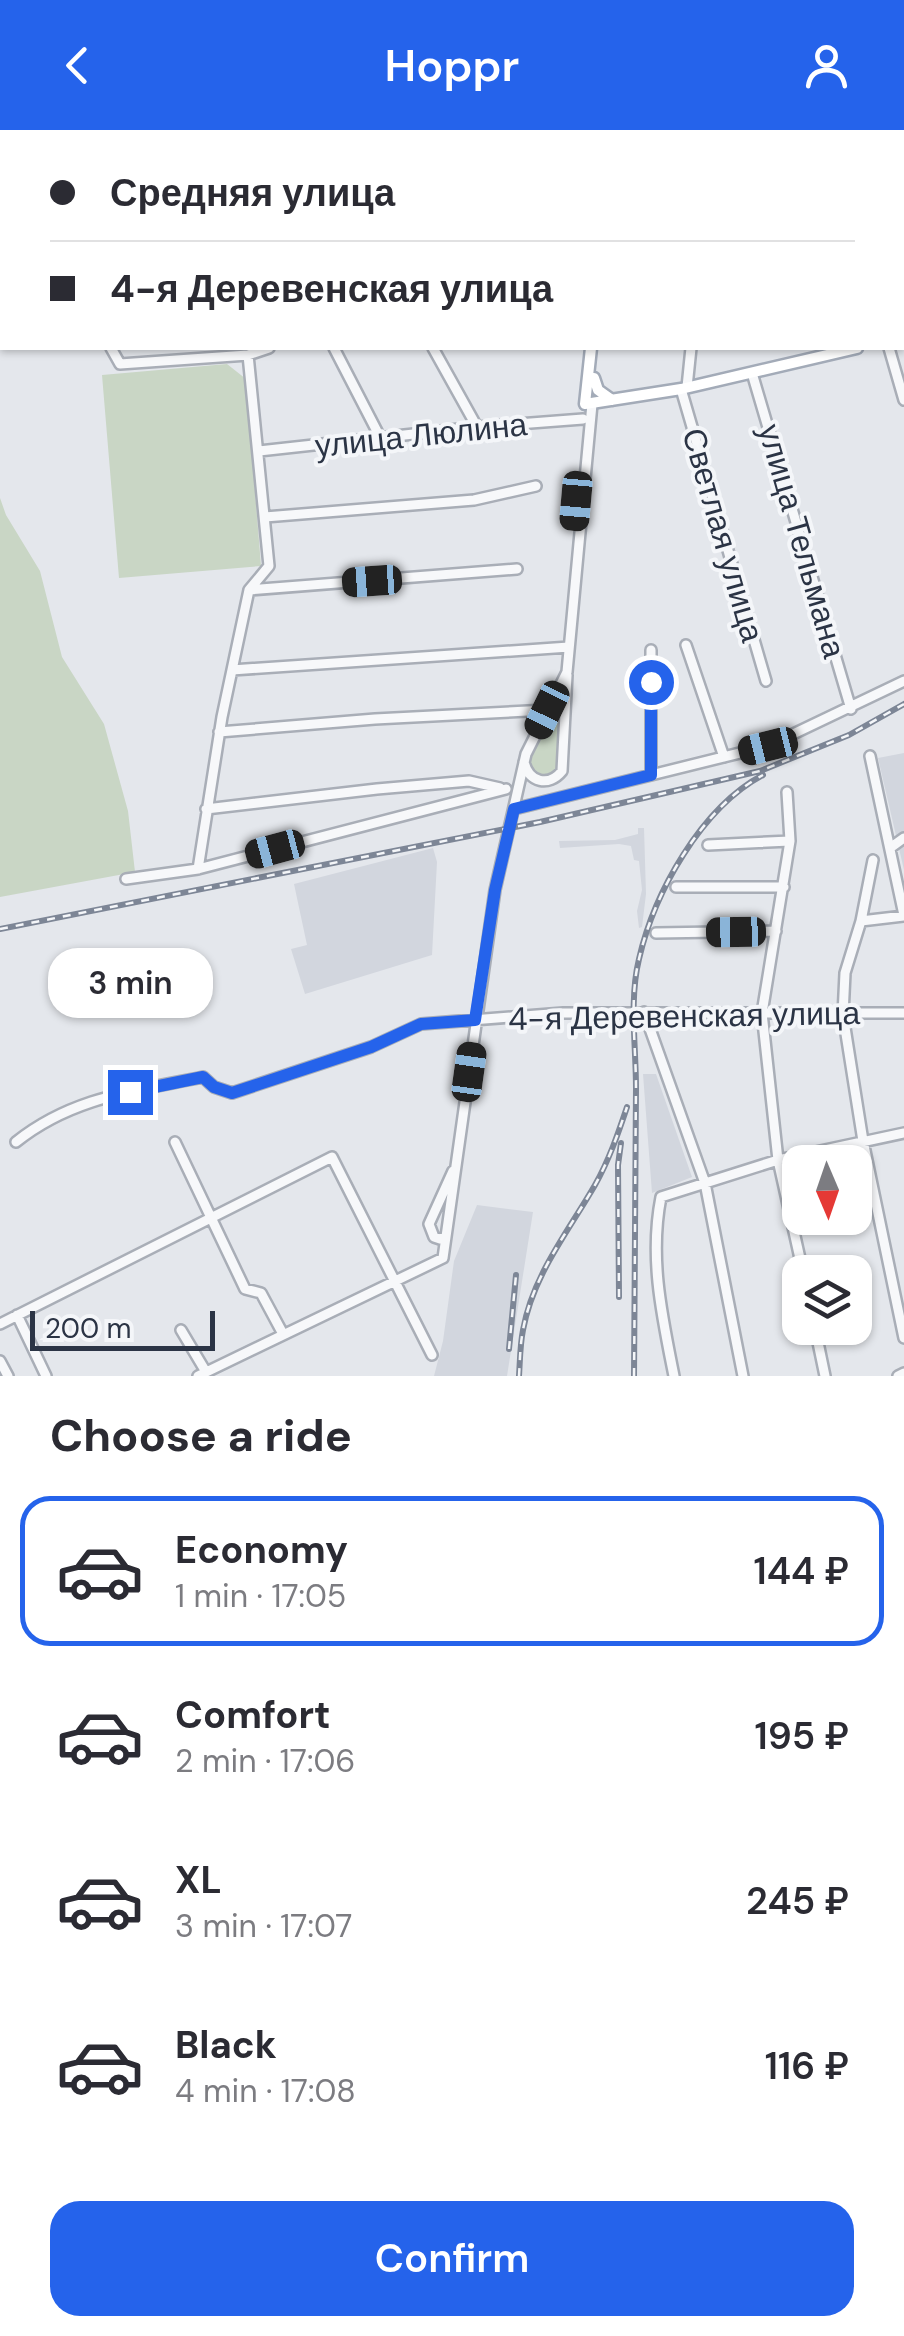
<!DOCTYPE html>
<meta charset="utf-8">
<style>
:root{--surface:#fff;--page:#f7f7f7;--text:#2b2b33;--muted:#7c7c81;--line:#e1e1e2;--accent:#2563eb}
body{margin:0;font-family:"DM Sans",sans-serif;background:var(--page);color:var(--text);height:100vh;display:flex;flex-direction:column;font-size:38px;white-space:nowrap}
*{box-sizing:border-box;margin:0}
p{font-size:32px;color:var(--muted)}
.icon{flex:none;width:55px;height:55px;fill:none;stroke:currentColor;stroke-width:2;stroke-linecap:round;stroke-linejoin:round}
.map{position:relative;height:1246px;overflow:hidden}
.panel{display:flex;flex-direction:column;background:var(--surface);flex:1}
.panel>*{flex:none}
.guide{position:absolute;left:0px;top:0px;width:905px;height:220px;box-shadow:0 2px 8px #0004;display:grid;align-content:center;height:220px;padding:0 50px;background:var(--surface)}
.needle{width:65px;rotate:178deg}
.tools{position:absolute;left:782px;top:1015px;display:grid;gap:20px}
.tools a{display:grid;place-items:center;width:90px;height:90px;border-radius:20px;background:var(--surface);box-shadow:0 2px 8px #0004;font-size:50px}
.scale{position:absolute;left:30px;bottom:25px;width:185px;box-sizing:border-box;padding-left:10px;border:5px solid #2b3445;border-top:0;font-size:28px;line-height:35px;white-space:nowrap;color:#2b3445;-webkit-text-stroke:8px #f4f6f9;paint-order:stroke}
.end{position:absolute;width:45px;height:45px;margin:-22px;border:12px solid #2563eb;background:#fff;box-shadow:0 0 0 5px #fff}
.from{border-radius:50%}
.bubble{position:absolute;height:70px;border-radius:30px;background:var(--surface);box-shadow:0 2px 8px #0004;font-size:32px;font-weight:600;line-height:70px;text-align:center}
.car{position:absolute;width:30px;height:60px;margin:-30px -15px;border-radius:12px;box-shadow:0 0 8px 2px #0007;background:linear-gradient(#222 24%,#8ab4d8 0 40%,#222 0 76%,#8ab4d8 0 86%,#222 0)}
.guide b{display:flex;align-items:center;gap:35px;height:95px;font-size:38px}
.guide b+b{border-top:2px solid var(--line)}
.guide i{width:25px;height:25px;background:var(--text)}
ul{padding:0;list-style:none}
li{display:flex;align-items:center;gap:30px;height:150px;margin:0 20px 15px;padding:0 30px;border:5px solid transparent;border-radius:30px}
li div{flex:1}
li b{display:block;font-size:38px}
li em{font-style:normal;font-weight:600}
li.selected{border-color:var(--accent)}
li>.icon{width:90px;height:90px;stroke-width:1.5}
h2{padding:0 50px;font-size:45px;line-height:120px}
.primary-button{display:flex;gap:20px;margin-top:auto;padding:20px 50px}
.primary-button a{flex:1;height:115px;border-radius:30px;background:var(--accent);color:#fff;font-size:40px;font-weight:600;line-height:115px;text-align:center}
header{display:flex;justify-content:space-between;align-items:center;height:130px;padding:0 50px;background:var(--accent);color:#fff;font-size:45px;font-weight:600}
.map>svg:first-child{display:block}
</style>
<header><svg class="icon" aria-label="back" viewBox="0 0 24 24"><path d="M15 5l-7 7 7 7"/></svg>Hoppr<svg class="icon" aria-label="person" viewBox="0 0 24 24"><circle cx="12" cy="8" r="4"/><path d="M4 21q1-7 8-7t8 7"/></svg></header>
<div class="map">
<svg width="904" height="1246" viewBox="0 0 904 1246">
<rect width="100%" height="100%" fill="#e4e7ec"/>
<path fill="#d2d6de" d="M 904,623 L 904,740 L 878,628 Z
M 638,698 L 644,698 L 646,764 L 642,797 L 639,798 L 637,781 L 642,760 L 639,731 L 634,730 L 631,716 L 619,714 L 560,718 L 559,711 L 615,710 L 638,704 Z
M 433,718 L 437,732 L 432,825 L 305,864 L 291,819 L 307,815 L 294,754 Z
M 643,944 L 656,944 L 692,1047 L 652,1063 Z
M 477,1075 L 533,1082 L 507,1246 L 434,1246 L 443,1211 L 454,1131 Z"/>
<path fill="#c9d6c5" d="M 227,234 L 246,249 L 261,436 L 119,448 L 102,245 Z
M 0,368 L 6,385 L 40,441 L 62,527 L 104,594 L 128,681 L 135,742 L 0,767 Z
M 560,568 L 559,636 L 553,643 L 539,645 L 530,635 L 531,625 Z"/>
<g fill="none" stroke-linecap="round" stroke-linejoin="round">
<defs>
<path id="minor" d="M 212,0 L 214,2
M 308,0 L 310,2
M 417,0 L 418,2
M 522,0 L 523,2
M 832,0 L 832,2
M 235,2 L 239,0
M 712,2 L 712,0
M 111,218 L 120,234 L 248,225 L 269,218
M 334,218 L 381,309
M 433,218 L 477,297
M 889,218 L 904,270
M 752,243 L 851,579
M 687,257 L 691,218
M 681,259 L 766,551
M 259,321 L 477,297 L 583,289
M 265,387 L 474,370 L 536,356
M 249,460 L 517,439
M 686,515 L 724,627
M 651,520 L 651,645
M 232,540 L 569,517
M 219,602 L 375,589 L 547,580
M 870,626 L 904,785
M 524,632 C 529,653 549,657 562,641 L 567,545
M 787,662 L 790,711 L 762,883 L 778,1030 L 803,1142
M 206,679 L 377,659 L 469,651 L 500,658
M 514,679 L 768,616 L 904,551
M 708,715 L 790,711
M 890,718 L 904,708
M 873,730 L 861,791 L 845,843 L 843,885 L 863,1011 L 904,1208
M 198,739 L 222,587 L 249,460 L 269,436 L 248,225
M 126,749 L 198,739 L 506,659
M 676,757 L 784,757
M 861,791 L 904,786
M 656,803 L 776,801
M 644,882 L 705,1053 L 743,1246
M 16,1012 C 72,967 135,961 203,947 L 214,957 L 232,963 L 371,917 L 421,894 L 563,883 L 904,883
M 175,1012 L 245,1159 L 261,1163 L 283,1204
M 446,1106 L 440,1109 L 434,1107 L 429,1094 L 453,1041
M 17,1185 L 46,1246
M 0,1194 L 332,1027 L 432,1225
M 815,1198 L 825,1246
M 181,1200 L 206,1242
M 0,1231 L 8,1246
M 198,1246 L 443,1128 L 495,760 L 526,624 L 567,542 L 592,274
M 674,1246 C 662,1186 649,1128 661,1067 L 778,1030 L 904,1003
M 898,1246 L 904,1243"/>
<path id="major" d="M 614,2 L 614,0
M 902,207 L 904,207
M 591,218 L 585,274 L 681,259 L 857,218
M 594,248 L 598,260 L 612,270"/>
</defs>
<use href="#minor" stroke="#a9aeb7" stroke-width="14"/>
<use href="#major" stroke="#a3abb8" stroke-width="15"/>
<use href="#minor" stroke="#f7f8fa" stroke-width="9"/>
<use href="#major" stroke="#fff" stroke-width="10"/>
<defs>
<path id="rail" d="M 0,799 L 540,692 L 760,641 L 849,605 L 904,574
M 619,1167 L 618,1035 L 621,1013
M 509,1219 L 516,1145
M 519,1246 C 520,1231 520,1215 523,1200 C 533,1145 568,1102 595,1055 C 609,1030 618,1004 627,977
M 634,1246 C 635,1150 635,1054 636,958 C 636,916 629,870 639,829 C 654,763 701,678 763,645"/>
</defs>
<use href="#rail" stroke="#7d8696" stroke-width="6"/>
<use href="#rail" stroke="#f4f6f9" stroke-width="2.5" stroke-dasharray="8" stroke-linecap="butt"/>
</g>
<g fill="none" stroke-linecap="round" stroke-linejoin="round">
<path stroke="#2563eb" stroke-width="12" d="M 130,962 L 203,947 L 214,957 L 232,963 L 371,917 L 421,894 L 475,890 L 495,760 L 514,679 L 651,645 L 651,552"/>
</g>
<g text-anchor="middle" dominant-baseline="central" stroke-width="8" stroke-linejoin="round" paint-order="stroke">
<g font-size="32" fill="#2b3445" stroke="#f4f6f9">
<text transform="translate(421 305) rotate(-6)">улица Люлина</text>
<text transform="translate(723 405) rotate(74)">Светлая улица</text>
<text transform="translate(802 411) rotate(74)">улица Тельмана</text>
<text transform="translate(684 886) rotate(-1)">4-я Деревенская улица</text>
</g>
</g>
</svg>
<div class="tools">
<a><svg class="needle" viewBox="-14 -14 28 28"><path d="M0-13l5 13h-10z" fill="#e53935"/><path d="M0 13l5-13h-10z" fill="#7c7c81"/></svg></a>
<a><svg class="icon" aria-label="layers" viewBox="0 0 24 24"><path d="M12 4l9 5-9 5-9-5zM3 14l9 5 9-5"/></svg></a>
</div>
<div class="scale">200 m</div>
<i class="end from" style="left:651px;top:552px"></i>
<i class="end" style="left:130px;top:962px"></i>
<div class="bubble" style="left:48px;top:818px;width:165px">3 min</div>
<i class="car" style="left:576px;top:371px;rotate:185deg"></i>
<i class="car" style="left:372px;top:451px;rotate:266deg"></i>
<i class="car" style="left:547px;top:580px;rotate:206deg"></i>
<i class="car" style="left:768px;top:616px;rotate:256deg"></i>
<i class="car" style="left:275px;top:719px;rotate:255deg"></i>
<i class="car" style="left:736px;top:802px;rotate:269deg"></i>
<i class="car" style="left:469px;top:942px;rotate:8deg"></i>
<div class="guide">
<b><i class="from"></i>Средняя улица</b>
<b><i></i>4-я Деревенская улица</b>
</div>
</div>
<section class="panel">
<h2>Choose a ride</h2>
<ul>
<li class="selected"><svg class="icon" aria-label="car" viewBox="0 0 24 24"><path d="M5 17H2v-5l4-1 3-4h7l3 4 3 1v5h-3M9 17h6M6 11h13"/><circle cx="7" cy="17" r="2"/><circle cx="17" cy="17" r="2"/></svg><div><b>Economy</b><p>1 min · 17:05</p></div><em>144 ₽</em></li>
<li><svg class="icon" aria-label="car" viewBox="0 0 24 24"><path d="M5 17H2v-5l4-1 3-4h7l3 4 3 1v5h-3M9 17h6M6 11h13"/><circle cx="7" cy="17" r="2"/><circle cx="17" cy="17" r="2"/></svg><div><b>Comfort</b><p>2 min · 17:06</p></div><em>195 ₽</em></li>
<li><svg class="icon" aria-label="car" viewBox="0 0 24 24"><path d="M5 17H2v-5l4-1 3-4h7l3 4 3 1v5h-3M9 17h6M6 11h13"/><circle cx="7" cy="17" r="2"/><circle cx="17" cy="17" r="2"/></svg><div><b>XL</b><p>3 min · 17:07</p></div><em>245 ₽</em></li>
<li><svg class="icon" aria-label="car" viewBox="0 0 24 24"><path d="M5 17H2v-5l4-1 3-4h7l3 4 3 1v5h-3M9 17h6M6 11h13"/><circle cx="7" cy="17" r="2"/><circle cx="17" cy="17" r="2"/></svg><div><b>Black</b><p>4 min · 17:08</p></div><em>116 ₽</em></li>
</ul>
<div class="primary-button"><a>Confirm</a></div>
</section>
